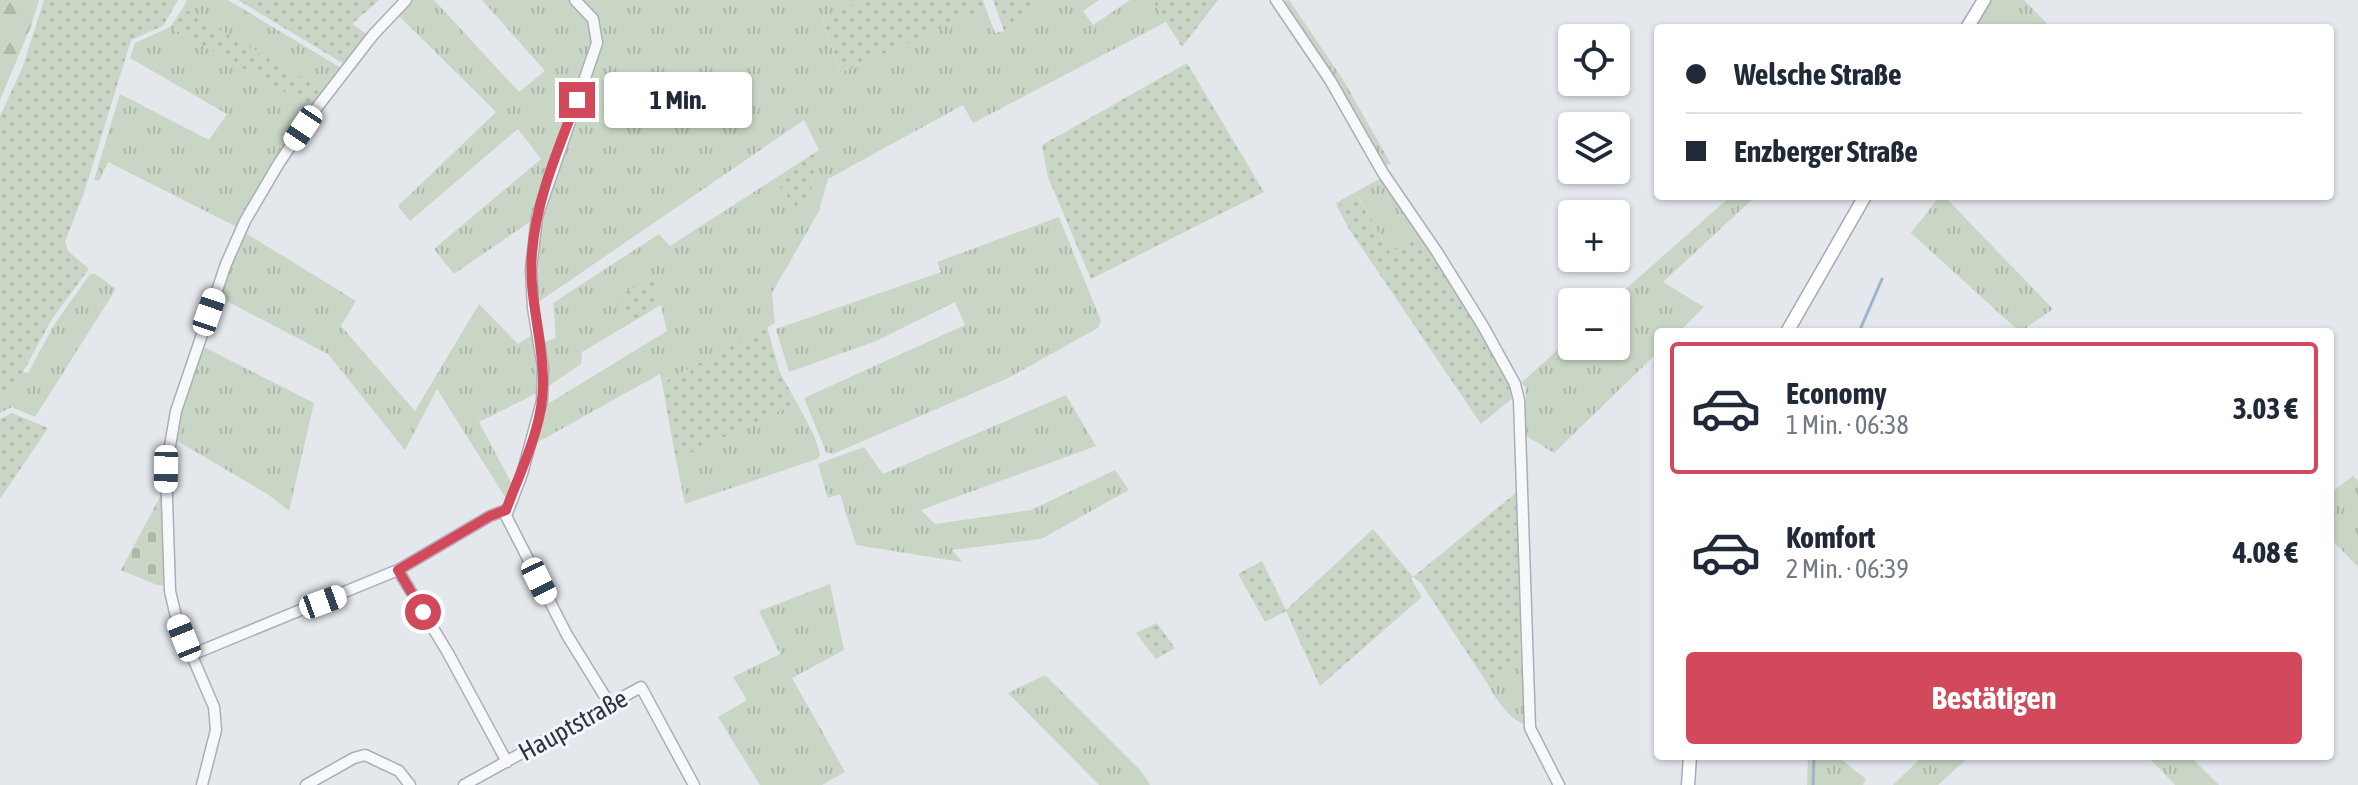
<!DOCTYPE html>
<html lang="de">
<meta charset="utf-8">
<style>
:root{--surface:#fff;--page:#f6f6f7;--text:#1f2937;--muted:#747a83;--line:#e0e1e3;--accent:#d1495b}
body{margin:0;font-family:"Asap Condensed",sans-serif;background:var(--page);color:var(--text);height:100vh;display:flex;flex-direction:column;font-size:30px;white-space:nowrap}
*{box-sizing:border-box;margin:0}
p{font-size:26px;color:var(--muted)}
.icon{flex:none;width:44px;height:44px;fill:none;stroke:currentColor;stroke-width:2;stroke-linecap:round;stroke-linejoin:round}
.map{position:relative;flex:1;overflow:hidden}
.drawer{position:absolute;left:1654px;top:328px;width:680px;height:432px;display:flex;flex-direction:column;background:var(--surface);border-radius:8px;box-shadow:0 2px 6px #0004}
.drawer>*{flex:none}
.banner{position:absolute;left:1654px;top:24px;width:680px;height:176px;border-radius:8px;box-shadow:0 2px 6px #0004;display:grid;align-content:center;height:176px;padding:0 32px;background:var(--surface)}
.buttons{position:absolute;left:1558px;top:24px;display:grid;gap:16px}
.buttons a{display:grid;place-items:center;width:72px;height:72px;border-radius:8px;background:var(--surface);box-shadow:0 2px 6px #0004;font-size:40px}
.end{position:absolute;width:36px;height:36px;margin:-18px;border:10px solid #d1495b;background:#fff;box-shadow:0 0 0 4px #fff}
.from{border-radius:50%}
.bubble{position:absolute;height:56px;border-radius:8px;background:var(--surface);box-shadow:0 2px 6px #0004;font-size:26px;font-weight:700;line-height:56px;text-align:center}
.car{position:absolute;width:24px;height:48px;margin:-24px -12px;border-radius:10px;box-shadow:0 0 6px 2px #0007;background:linear-gradient(#fff 24%,#345 0 40%,#fff 0 76%,#345 0 86%,#fff 0)}
.banner b{display:flex;align-items:center;gap:28px;height:76px;font-size:30px}
.banner b+b{border-top:2px solid var(--line)}
.banner i{width:20px;height:20px;background:var(--text)}
ul{padding:14px 0 0;list-style:none}
li{display:flex;align-items:center;gap:24px;height:132px;margin:0 16px 12px;padding:0 16px;border:4px solid transparent;border-radius:8px}
li div{flex:1}
li b{display:block;font-size:30px}
li em{font-style:normal;font-weight:700}
li.selected{border-color:var(--accent)}
li>.icon{width:72px;height:72px;stroke-width:1.5}
.primary-button{display:flex;gap:16px;margin-top:auto;padding:16px 32px}
.primary-button a{flex:1;height:92px;border-radius:8px;background:var(--accent);color:#fff;font-size:32px;font-weight:700;line-height:92px;text-align:center}
.map>svg:first-child{display:block}
</style>
<div class="map">
<svg width="2358" height="785" viewBox="0 0 2358 785">
<defs>
<pattern id="grass-tufts" width="24" height="20" patternUnits="userSpaceOnUse" patternTransform="scale(2)"><rect width="24" height="20" fill="#c9d6c5"/><path d="M3 7l-1-3M5 7V3M7 7l1-3M15 17l-1-3M17 17v-4M19 17l1-3" fill="none" stroke="#adb8ab"/></pattern>
<pattern id="forest-firs" width="22" height="20" patternUnits="userSpaceOnUse" patternTransform="scale(2)"><rect width="22" height="20" fill="#c9d6c5"/><path d="M5 1l3.5 6h-7zM16 11l3.5 6h-7z" fill="#adb8ab"/></pattern>
<pattern id="cemetery-stones" width="16" height="16" patternUnits="userSpaceOnUse" patternTransform="scale(2)"><rect width="16" height="16" fill="#c9d6c5"/><path d="M2 7V4a2 2 0 0 1 4 0v3zM10 15v-3a2 2 0 0 1 4 0v3z" fill="#adb8ab"/></pattern>
<pattern id="park-dots" width="8" height="8" patternUnits="userSpaceOnUse" patternTransform="scale(2)"><rect width="8" height="8" fill="#c9d6c5"/><path d="M2 2h.1M6 6h.1" fill="none" stroke="#adb8ab" stroke-width="1.8" stroke-linecap="round"/></pattern>
</defs>
<rect width="100%" height="100%" fill="#e4e7ec"/>
<path fill="url(#grass-tufts)" d="M 187,0 L 228,0 L 341,68 L 326,92 L 183,8 Z
M 411,0 L 434,0 L 519,92 L 545,71 L 482,0 L 568,0 C 589,20 595,27 589,56 L 531,221 L 454,274 L 434,249 L 541,159 L 518,129 L 410,221 L 398,206 L 496,112 L 396,13 Z
M 579,0 L 865,0 L 822,18 L 840,73 L 986,9 L 995,33 L 1004,31 L 1045,0 L 1099,0 L 1083,11 L 1093,25 L 1130,0 L 1152,0 L 1166,22 L 973,123 L 963,105 L 828,179 L 819,211 L 772,293 L 775,323 L 662,383 L 660,374 L 538,442 L 546,405 L 667,331 L 654,277 L 621,295 L 629,324 L 582,352 L 581,364 L 547,387 L 544,342 L 556,338 L 553,303 L 659,234 L 670,246 L 774,179 L 795,207 L 812,188 L 819,150 L 804,120 L 537,303 L 535,250 L 542,208 L 603,39 L 600,21 Z
M 1286,0 L 1289,0 L 1342,78 L 1391,164 L 1383,165 L 1283,2 Z
M 1990,0 L 2024,0 L 2051,28 L 1973,28 Z
M 170,27 L 313,108 L 239,228 L 108,162 L 99,181 L 94,180 L 120,94 L 209,140 L 227,114 L 130,58 L 135,43 Z
M 1379,179 L 1385,181 L 1420,235 L 1390,253 L 1359,197 L 1337,206 L 1336,203 Z
M 1731,196 L 1756,196 L 1663,282 L 1704,307 L 1679,332 L 1658,332 L 1658,352 L 1554,453 L 1525,435 L 1526,387 L 1521,383 L 1572,337 L 1572,346 L 1616,346 L 1616,302 L 1611,302 Z
M 1940,196 L 1944,196 L 2053,309 L 2020,332 L 1911,233 Z
M 1059,217 L 1101,321 L 1098,328 L 1008,378 L 833,454 L 826,452 L 804,398 L 965,325 L 955,302 L 876,341 L 789,372 L 776,329 L 941,272 L 937,262 Z
M 244,232 L 356,301 L 341,326 L 415,411 L 479,304 L 518,344 L 532,335 L 539,392 L 479,422 L 513,486 L 507,500 L 437,389 L 405,450 L 328,354 L 217,296 Z
M 90,274 L 95,274 L 116,289 L 35,417 L 12,407 L 0,413 L 0,404 L 23,372 L 28,373 L 54,325 Z
M 200,345 L 314,403 L 289,511 L 269,495 L 174,439 L 179,409 Z
M 1066,395 L 1096,446 L 921,510 L 935,524 L 1031,510 L 1115,470 L 1129,490 L 1041,539 L 952,550 L 962,562 L 856,545 L 840,494 L 828,498 L 818,464 L 864,447 L 883,474 Z
M 797,403 L 814,435 L 820,454 L 817,459 L 685,504 L 676,460 Z
M 2353,476 L 2358,481 L 2358,567 L 2330,538 L 2330,493 Z
M 830,584 L 844,650 L 792,678 L 845,772 L 822,785 L 760,785 L 718,717 L 747,700 L 733,677 L 780,654 L 759,611 Z
M 1521,660 L 1526,722 L 1523,724 C 1508,717 1495,698 1487,683 Z
M 1045,675 L 1142,772 L 1150,785 L 1099,785 L 1008,693 Z
M 1808,756 L 1837,756 L 1866,779 L 1863,785 L 1807,785 Z
M 1923,756 L 1970,756 L 1938,785 L 1893,785 Z
M 2147,756 L 2190,756 L 2219,785 L 2175,785 Z"/>
<path fill="url(#forest-firs)" d="M 0,0 L 39,0 L 31,26 L 0,100 Z"/>
<path fill="url(#cemetery-stones)" d="M 160,497 L 162,498 L 166,586 L 157,585 L 121,570 Z"/>
<path fill="url(#park-dots)" d="M 44,0 L 178,0 L 163,26 L 131,40 L 85,190 L 65,242 L 68,251 L 89,269 L 52,319 L 23,372 L 0,404 L 0,116 L 23,66 Z
M 238,0 L 379,0 L 352,24 L 369,36 L 347,64 L 344,64 Z
M 865,0 L 983,0 L 986,9 L 840,73 L 822,17 Z
M 993,0 L 1045,0 L 1004,31 Z
M 1152,0 L 1218,0 L 1182,47 Z
M 183,8 L 326,92 L 313,108 L 170,27 Z
M 1187,63 L 1264,192 L 1091,279 L 1048,177 L 1042,145 Z
M 819,150 L 812,188 L 807,196 L 806,208 L 795,207 L 774,179 Z
M 1358,196 L 1390,253 L 1420,235 L 1477,328 L 1510,388 L 1514,397 L 1481,424 L 1349,229 L 1337,206 Z
M 654,276 L 661,305 L 629,324 L 620,295 Z
M 767,327 L 780,373 L 797,403 L 676,460 L 662,383 Z
M 12,413 L 48,428 L 0,499 L 0,419 Z
M 1517,492 L 1521,660 L 1487,683 L 1421,583 L 1413,577 L 1411,579 L 1422,597 L 1320,686 L 1286,611 L 1265,622 L 1238,574 L 1262,561 L 1286,610 L 1373,529 L 1413,577 Z
M 1157,623 L 1175,648 L 1156,659 L 1136,633 Z"/>
<g fill="none" stroke-linecap="round" stroke-linejoin="round">
<path stroke="#9fb4cc" stroke-width="3" d="M 1859,332 L 1882,279
M 1813,785 L 1814,756"/>
<defs>
<path id="minor" d="M 575,0 L 593,19 L 597,43 L 537,217 L 531,269 L 533,308 L 543,368 L 542,401 L 522,474 L 506,516 L 567,635 L 609,703
M 1276,0 L 1330,80 L 1383,173 L 1437,252 L 1483,326 L 1515,384 L 1519,400 L 1530,728 L 1559,785
M 398,570 L 448,653 L 507,762
M 191,655 L 398,570 L 490,516 L 506,510
M 202,785 L 216,730 L 214,707 L 177,621 L 170,591 L 166,469 L 176,411 L 226,264 L 245,221 L 279,163 L 315,110 L 373,35 L 406,0
M 306,785 L 354,758 L 365,755 L 399,771 L 410,785
M 464,785 L 641,687 L 694,785"/>
<path id="major" d="M 1967,28 L 1984,0
M 1787,332 L 1865,196
M 1688,785 L 1690,756"/>
</defs>
<use href="#minor" stroke="#a9aeb7" stroke-width="13"/>
<use href="#major" stroke="#a3abb8" stroke-width="15"/>
<use href="#minor" stroke="#f7f8fa" stroke-width="10"/>
<use href="#major" stroke="#fff" stroke-width="12"/>
</g>
<g fill="none" stroke-linecap="round" stroke-linejoin="round">
<path stroke="#d1495b" stroke-width="10" d="M 423,612 L 398,570 L 490,516 L 506,510 C 521,469 544,426 543,381 C 543,338 528,296 532,253 C 536,200 558,149 577,100"/>
</g>
<g text-anchor="middle" dominant-baseline="central" stroke-width="6" stroke-linejoin="round" paint-order="stroke">
<g font-size="26" fill="#2b3445" stroke="#f4f6f9">
<text transform="translate(573 725) rotate(-29)">Hauptstraße</text>
</g>
</g>
</svg>
<div class="buttons">
<a><svg class="icon" aria-label="locate" viewBox="0 0 24 24"><circle cx="12" cy="12" r="6"/><path d="M12 2v4M12 18v4M2 12h4M18 12h4"/></svg></a>
<a><svg class="icon" aria-label="layers" viewBox="0 0 24 24"><path d="M12 4l9 5-9 5-9-5zM3 14l9 5 9-5"/></svg></a>
<a>+</a>
<a>−</a>
</div>
<i class="end from" style="left:423px;top:612px"></i>
<i class="end" style="left:577px;top:100px"></i>
<div class="bubble" style="left:604px;top:72px;width:148px">1 Min.</div>
<i class="car" style="left:303px;top:128px;rotate:214deg"></i>
<i class="car" style="left:209px;top:312px;rotate:19deg"></i>
<i class="car" style="left:166px;top:469px;rotate:181deg"></i>
<i class="car" style="left:539px;top:581px;rotate:154deg"></i>
<i class="car" style="left:323px;top:602px;rotate:70deg"></i>
<i class="car" style="left:184px;top:638px;rotate:338deg"></i>
<div class="banner">
<b><i class="from"></i>Welsche Straße</b>
<b><i></i>Enzberger Straße</b>
</div>
<section class="drawer">
<ul>
<li class="selected"><svg class="icon" aria-label="car" viewBox="0 0 24 24"><path d="M5 17H2v-5l4-1 3-4h7l3 4 3 1v5h-3M9 17h6M6 11h13"/><circle cx="7" cy="17" r="2"/><circle cx="17" cy="17" r="2"/></svg><div><b>Economy</b><p>1 Min. · 06:38</p></div><em>3.03 €</em></li>
<li><svg class="icon" aria-label="car" viewBox="0 0 24 24"><path d="M5 17H2v-5l4-1 3-4h7l3 4 3 1v5h-3M9 17h6M6 11h13"/><circle cx="7" cy="17" r="2"/><circle cx="17" cy="17" r="2"/></svg><div><b>Komfort</b><p>2 Min. · 06:39</p></div><em>4.08 €</em></li>
</ul>
<div class="primary-button"><a>Bestätigen</a></div>
</section>
</div>
